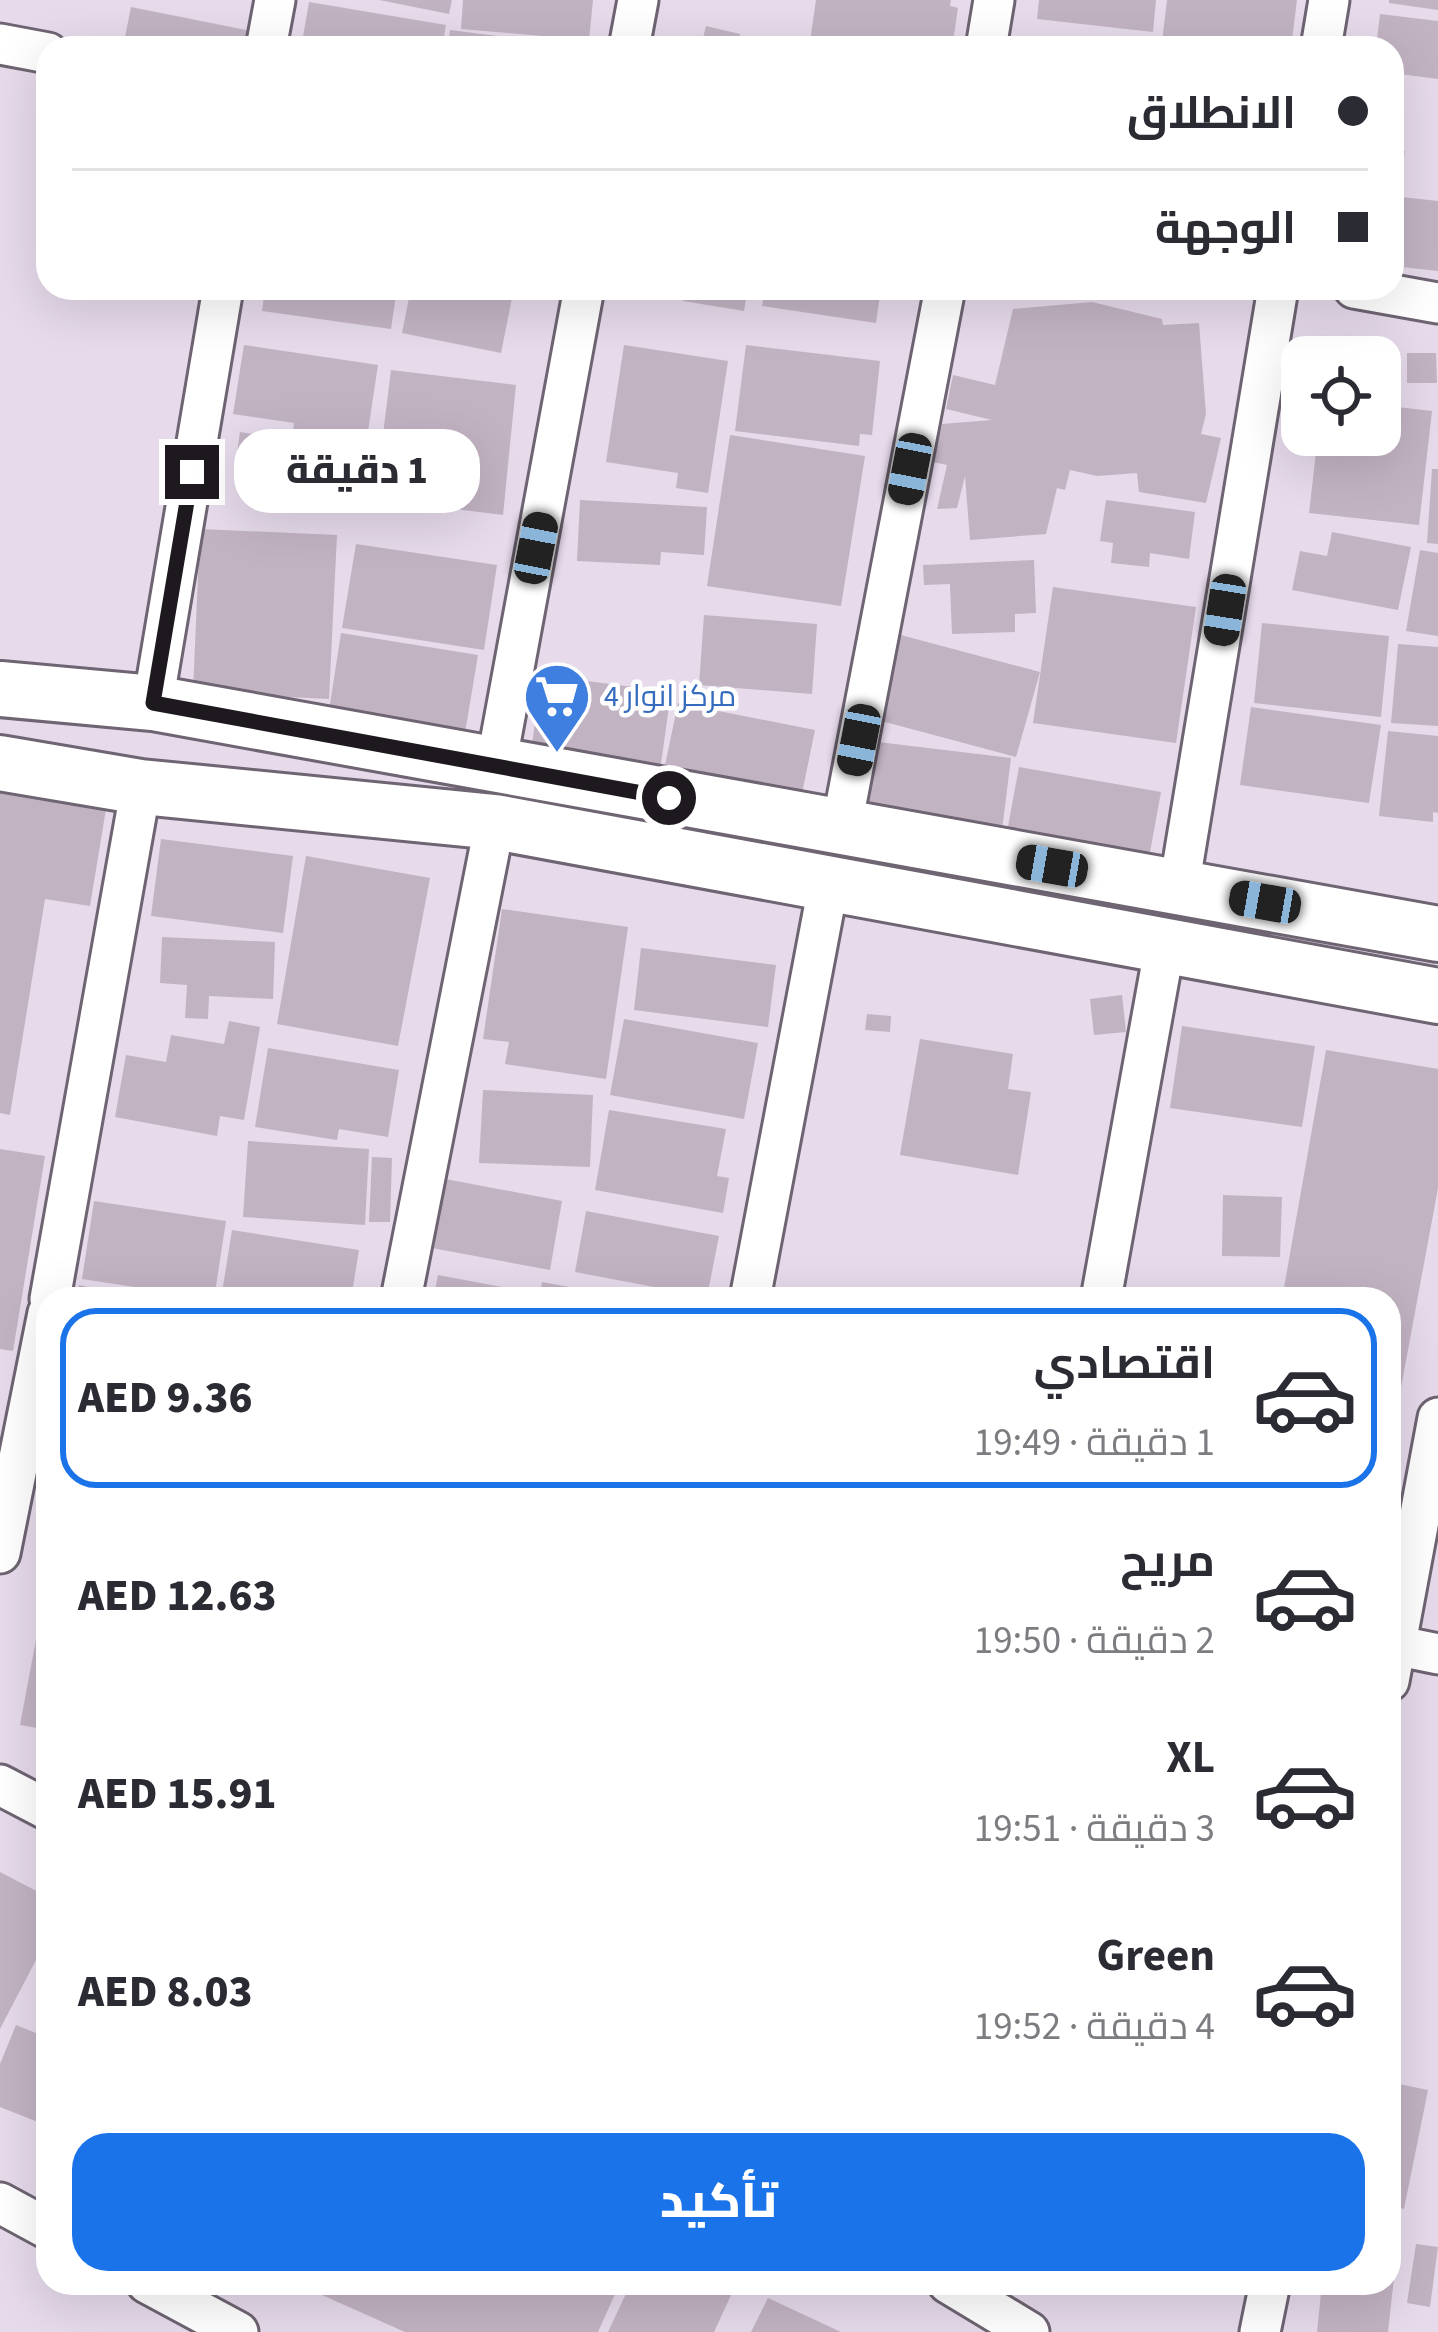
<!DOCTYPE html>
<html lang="ar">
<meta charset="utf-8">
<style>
:root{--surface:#fff;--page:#f2f2f3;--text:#2b2b33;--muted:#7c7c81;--line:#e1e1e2;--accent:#1a73e8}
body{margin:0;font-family:"Source Sans 3",Cairo,sans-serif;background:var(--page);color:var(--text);direction:rtl;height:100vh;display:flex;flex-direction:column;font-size:45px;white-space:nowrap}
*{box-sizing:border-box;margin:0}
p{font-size:39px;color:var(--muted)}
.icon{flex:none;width:66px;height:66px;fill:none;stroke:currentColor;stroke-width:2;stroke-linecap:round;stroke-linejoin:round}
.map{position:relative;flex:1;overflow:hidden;direction:ltr}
.details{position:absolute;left:36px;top:1287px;width:1365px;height:1008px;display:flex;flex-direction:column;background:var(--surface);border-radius:36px;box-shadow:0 12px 48px #0002;direction:rtl}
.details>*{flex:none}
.guide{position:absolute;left:36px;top:36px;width:1368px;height:264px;border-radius:36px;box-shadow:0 12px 48px #0002;direction:rtl;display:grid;align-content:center;height:264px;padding:0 36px;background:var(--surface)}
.buttons{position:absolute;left:1281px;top:336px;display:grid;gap:24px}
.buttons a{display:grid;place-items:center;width:120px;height:120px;border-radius:24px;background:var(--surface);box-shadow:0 12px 48px #0002;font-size:60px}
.end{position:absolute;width:54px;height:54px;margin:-27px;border:15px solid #1d191f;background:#fff;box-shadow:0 0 0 6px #fff}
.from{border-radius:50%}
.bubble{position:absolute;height:84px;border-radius:36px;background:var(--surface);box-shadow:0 12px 48px #0002;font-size:39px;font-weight:800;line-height:84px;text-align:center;direction:rtl}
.car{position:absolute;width:36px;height:72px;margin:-36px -18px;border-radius:15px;box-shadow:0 0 9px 3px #0007;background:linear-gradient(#222 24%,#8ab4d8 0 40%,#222 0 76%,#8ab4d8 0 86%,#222 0)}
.guide b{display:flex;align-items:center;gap:42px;height:114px;font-size:45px}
.guide b+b{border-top:3px solid var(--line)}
.guide i{width:30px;height:30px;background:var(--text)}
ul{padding:21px 0 0;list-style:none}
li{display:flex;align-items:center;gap:36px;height:180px;margin:0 24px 18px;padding:0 12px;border:6px solid transparent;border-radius:36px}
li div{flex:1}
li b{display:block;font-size:45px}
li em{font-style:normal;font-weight:800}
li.current{border-color:var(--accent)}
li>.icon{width:108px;height:108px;stroke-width:1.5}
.button{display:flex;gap:24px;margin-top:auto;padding:24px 36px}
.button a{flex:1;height:138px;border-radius:36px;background:var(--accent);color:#fff;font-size:48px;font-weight:800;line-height:138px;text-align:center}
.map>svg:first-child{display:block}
</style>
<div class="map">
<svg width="1438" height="2332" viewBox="0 0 1438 2332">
<rect width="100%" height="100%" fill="#e6daeb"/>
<path fill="#c2b3c2" d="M 379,0 L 452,0 L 449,14 Z
M 463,0 L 593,0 L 589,40 L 461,29 Z
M 816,0 L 951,0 L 950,6 L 958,8 L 952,48 L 809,48 Z
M 1039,0 L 1156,0 L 1153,32 L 1037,19 Z
M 1167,0 L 1297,0 L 1291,48 L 1162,42 Z
M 1389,0 L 1438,0 L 1438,10 L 1389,3 Z
M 309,2 L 446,25 L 442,48 L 301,48 Z
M 131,7 L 251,31 L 247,48 L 152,48 L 124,42 Z
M 1380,14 L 1438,21 L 1438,79 L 1392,73 L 1392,48 L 1376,48 Z
M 706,26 L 740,34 L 737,48 L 701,46 Z
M 450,30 L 571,45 L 571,48 L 448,48 Z
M 1392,149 L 1405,151 L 1398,190 L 1392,189 Z
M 1392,196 L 1438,201 L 1438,271 L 1392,266 Z
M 265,288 L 397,288 L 391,329 L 262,311 Z
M 411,288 L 514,288 L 501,353 L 402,333 Z
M 685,288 L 748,288 L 744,311 L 683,301 Z
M 765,288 L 881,288 L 876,323 L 762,306 Z
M 1092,302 L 1162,319 L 1163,325 L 1199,323 L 1206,414 L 1201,434 L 1221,438 L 1206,503 L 1139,492 L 1137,473 L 1097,476 L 1070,470 L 1065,490 L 1057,488 L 1046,534 L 970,540 L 965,476 L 957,508 L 937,509 L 947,465 L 933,462 L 942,424 L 992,420 L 946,409 L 953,375 L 995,385 L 1013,309 Z
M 244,345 L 378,365 L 356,511 L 338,508 L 342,483 L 235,467 L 240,432 L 292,440 L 294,423 L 233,414 Z
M 624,345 L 728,361 L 708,493 L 676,488 L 678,473 L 606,462 Z
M 746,345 L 880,361 L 872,435 L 860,434 L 859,446 L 735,431 Z
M 1407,353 L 1436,353 L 1437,383 L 1407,383 Z
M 391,370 L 516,385 L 503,515 L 375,499 Z
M 1380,405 L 1432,411 L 1419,525 L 1309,513 L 1318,435 L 1380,435 Z
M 730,435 L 865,456 L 841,606 L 707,586 Z
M 1432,469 L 1438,469 L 1438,544 L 1427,543 Z
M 580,500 L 707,507 L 704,555 L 661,552 L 660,565 L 577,561 Z
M 1106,500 L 1195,512 L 1189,559 L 1150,553 L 1149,567 L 1111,563 L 1113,543 L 1100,541 Z
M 200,529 L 337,535 L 329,699 L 193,692 Z
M 1332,532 L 1411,547 L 1398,610 L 1292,590 L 1300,551 L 1327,556 Z
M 356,544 L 497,565 L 484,650 L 342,628 Z
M 1420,550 L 1438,553 L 1438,636 L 1406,631 Z
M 1034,560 L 1036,613 L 1015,614 L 1015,632 L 952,634 L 950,584 L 924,585 L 923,565 Z
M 1053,587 L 1196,607 L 1176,743 L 1033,723 Z
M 704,615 L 817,624 L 812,694 L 699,685 Z
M 1262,623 L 1389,636 L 1381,717 L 1254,703 Z
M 341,633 L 478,655 L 464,739 L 328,717 Z
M 897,634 L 1040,672 L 1016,757 L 874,719 Z
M 1398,644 L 1438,647 L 1438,726 L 1391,723 Z
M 541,675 L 671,692 L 660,771 L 531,753 Z
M 678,703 L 815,730 L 800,803 L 663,775 Z
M 1251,707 L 1381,725 L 1369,803 L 1240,785 Z
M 1388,731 L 1438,736 L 1438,813 L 1433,812 L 1433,822 L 1379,816 Z
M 870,741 L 1011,758 L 1000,846 L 859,829 Z
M 1019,767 L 1161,792 L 1146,874 L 1004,848 Z
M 0,792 L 106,809 L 90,906 L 45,899 L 10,1115 L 0,1113 Z
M 161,839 L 293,856 L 283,933 L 151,916 Z
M 306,856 L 430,878 L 398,1046 L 277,1024 Z
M 502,909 L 628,927 L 606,1079 L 505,1064 L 509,1042 L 483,1039 Z
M 162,937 L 275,942 L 273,999 L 209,996 L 208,1019 L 185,1018 L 187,985 L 160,983 Z
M 641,948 L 776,965 L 768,1027 L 634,1010 Z
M 1122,995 L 1126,1032 L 1094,1035 L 1090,999 Z
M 867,1014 L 891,1016 L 890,1032 L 865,1030 Z
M 624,1019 L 758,1043 L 744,1119 L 610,1095 Z
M 229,1021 L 260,1027 L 244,1120 L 220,1116 L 217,1136 L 115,1117 L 126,1055 L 166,1062 L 171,1035 L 224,1044 Z
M 1182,1026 L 1315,1046 L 1302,1127 L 1170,1108 Z
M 920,1039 L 1013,1054 L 1008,1089 L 1031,1092 L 1018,1175 L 900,1155 Z
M 268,1048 L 399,1070 L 388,1137 L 339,1129 L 337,1140 L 255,1127 Z
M 1326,1050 L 1438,1069 L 1438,1188 L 1400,1393 L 1389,1391 L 1389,1299 L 1282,1299 Z
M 483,1090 L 593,1095 L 590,1167 L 479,1163 Z
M 609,1110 L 726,1129 L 717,1176 L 729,1178 L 723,1213 L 595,1190 Z
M 248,1141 L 369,1149 L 365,1225 L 243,1217 Z
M 0,1149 L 45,1156 L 13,1351 L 0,1349 Z
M 372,1157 L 392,1158 L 390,1222 L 369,1222 Z
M 435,1177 L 562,1201 L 550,1270 L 421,1246 Z
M 1223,1195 L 1282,1197 L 1280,1257 L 1222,1256 Z
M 94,1201 L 226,1221 L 214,1299 L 82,1279 Z
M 586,1211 L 719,1236 L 707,1297 L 575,1272 Z
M 232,1230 L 359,1250 L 351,1299 L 221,1299 Z
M 438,1275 L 529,1292 L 528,1299 L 433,1299 Z
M 542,1282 L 625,1297 L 625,1299 L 539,1299 Z
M 79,1285 L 132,1297 L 131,1299 L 76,1299 Z
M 38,1629 L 48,1631 L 48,1730 L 20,1725 Z
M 0,1872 L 48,1897 L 48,1937 L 0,2029 Z
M 48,2017 L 48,2126 L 0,2107 L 0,2064 L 16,2025 L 41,2035 Z
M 1389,2082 L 1428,2090 L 1404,2209 L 1389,2205 Z
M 1389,2223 L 1400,2224 L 1388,2332 L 1317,2332 L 1322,2283 L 1389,2283 Z
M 1416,2244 L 1438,2247 L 1430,2307 L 1407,2303 Z
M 295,2283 L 610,2283 L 607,2288 L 616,2292 L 598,2332 L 405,2332 Z
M 631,2283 L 711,2283 L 732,2293 L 714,2332 L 608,2332 Z
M 768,2298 L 841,2332 L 751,2332 Z"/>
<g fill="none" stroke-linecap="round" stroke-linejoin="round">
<defs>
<path id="minor" d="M 0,44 L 48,53
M 266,48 L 275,0
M 629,48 L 638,0
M 986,48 L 994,0
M 1321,48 L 1329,0
M 1354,288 L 1438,303
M 153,703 L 223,288
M 496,765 L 584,288
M 841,830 L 945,288
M 1179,887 L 1278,288
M 50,1299 L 141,787
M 401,1299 L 495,822
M 750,1299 L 829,882
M 1101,1299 L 1165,945
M 0,1553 L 48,1313
M 1389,1644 L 1438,1654
M 1389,1681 L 1438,1418
M 0,1785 L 48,1810
M 0,2203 L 48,2229
M 147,2283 L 238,2332
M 948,2283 L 1029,2332
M 1260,2332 L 1270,2283"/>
<path id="secondary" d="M 0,689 L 153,703 L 1438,934
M 0,763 L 141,787 L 495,822 L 1438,996"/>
</defs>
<use href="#minor" stroke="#6e6472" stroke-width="45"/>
<use href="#secondary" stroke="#6e6472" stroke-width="60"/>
<use href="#minor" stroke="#fff" stroke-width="39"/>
<use href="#secondary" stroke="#fff" stroke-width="54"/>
</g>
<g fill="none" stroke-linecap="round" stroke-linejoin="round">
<path stroke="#1d191f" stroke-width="15" d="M 192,472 L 153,703 L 669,798"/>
</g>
<defs>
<symbol id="supermarket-pin" viewBox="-11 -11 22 30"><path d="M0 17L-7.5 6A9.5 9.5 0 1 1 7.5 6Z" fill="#3f7fe0" stroke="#fff"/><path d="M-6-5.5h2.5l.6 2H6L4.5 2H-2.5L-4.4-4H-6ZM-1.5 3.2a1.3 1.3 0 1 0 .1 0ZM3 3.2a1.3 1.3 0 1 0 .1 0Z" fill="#fff"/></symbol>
</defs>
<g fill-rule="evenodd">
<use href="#supermarket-pin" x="519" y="658" width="76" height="104"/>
</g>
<g text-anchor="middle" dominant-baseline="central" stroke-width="9" stroke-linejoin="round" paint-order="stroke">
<g font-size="30" fill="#366cbe" stroke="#fff" text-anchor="start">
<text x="604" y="696">مركز انوار 4</text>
</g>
</g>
</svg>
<div class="buttons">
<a><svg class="icon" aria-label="locate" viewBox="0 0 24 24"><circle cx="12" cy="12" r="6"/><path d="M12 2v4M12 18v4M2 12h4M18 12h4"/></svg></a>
</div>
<i class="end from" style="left:669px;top:798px"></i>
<i class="end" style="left:192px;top:472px"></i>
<div class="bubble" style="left:234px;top:429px;width:246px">1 دقيقة</div>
<i class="car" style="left:910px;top:469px;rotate:191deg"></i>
<i class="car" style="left:536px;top:548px;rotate:11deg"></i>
<i class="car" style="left:1225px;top:610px;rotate:189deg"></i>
<i class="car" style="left:859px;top:740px;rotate:191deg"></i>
<i class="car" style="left:1052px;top:866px;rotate:280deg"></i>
<i class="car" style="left:1265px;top:902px;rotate:280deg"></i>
<div class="guide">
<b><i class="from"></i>الانطلاق</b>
<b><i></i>الوجهة</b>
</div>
<section class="details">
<ul>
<li class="current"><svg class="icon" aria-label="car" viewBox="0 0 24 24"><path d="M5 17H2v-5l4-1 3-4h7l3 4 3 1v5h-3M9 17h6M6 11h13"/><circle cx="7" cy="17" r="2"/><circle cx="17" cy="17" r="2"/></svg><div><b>اقتصادي</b><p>1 دقيقة · 19:49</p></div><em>AED 9.36</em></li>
<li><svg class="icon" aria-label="car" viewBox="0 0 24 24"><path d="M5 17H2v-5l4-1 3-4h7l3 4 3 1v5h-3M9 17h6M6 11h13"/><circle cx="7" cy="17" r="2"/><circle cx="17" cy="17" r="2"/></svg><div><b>مريح</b><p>2 دقيقة · 19:50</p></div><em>AED 12.63</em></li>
<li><svg class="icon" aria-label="car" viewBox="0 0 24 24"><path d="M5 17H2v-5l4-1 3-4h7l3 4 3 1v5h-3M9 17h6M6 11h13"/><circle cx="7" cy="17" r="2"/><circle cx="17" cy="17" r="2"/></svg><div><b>XL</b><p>3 دقيقة · 19:51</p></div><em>AED 15.91</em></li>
<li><svg class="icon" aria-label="car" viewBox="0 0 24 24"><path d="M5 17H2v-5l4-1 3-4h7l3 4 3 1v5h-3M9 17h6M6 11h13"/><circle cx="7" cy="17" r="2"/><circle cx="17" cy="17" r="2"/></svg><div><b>Green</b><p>4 دقيقة · 19:52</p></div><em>AED 8.03</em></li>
</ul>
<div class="button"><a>تأكيد</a></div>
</section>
</div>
